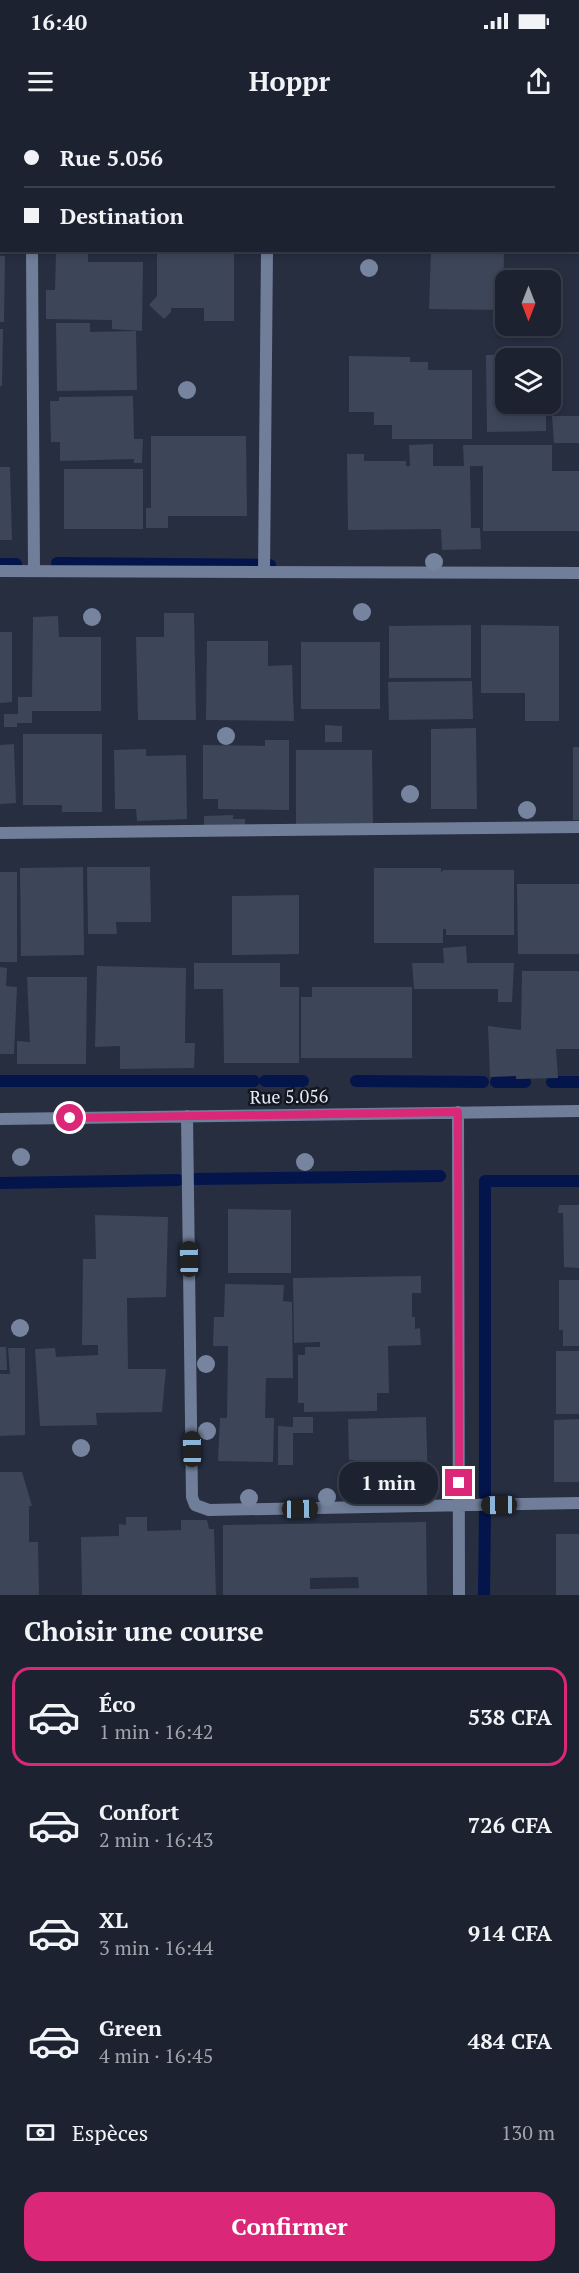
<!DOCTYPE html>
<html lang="fr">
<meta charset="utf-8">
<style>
:root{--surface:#1c2230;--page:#252a38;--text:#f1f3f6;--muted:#a0a4ab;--line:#3a3f4c;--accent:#db2777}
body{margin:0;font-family:"PT Serif",serif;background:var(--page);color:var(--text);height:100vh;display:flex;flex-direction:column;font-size:22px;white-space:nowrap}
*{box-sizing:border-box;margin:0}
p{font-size:20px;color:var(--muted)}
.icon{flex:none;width:33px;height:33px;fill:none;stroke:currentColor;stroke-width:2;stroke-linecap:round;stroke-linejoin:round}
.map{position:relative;height:1475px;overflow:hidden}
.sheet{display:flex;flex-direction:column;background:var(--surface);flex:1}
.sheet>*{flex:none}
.hud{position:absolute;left:0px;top:0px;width:579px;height:132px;box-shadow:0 3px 9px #0003,0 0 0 2px var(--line);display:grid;align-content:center;height:132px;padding:0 24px;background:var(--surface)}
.needle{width:39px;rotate:180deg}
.tools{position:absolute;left:495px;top:150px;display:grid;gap:12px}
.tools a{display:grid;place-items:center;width:66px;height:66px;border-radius:12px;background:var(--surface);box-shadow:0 3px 9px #0003,0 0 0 2px var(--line);font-size:30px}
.end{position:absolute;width:27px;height:27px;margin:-14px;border:8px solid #db2777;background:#fff;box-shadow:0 0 0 3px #fff}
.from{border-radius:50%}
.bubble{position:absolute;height:42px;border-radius:18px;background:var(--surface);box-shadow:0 3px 9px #0003,0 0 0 2px var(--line);font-size:20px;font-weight:600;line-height:42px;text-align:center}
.car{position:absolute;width:18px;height:36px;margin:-18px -9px;border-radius:8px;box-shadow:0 0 4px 2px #0007;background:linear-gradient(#222 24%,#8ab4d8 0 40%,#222 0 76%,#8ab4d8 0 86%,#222 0)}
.hud b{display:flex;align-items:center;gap:21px;height:57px;font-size:22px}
.hud b+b{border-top:2px solid var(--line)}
.hud i{width:15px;height:15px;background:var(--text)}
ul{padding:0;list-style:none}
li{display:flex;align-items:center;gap:18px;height:99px;margin:0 12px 9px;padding:0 12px;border:3px solid transparent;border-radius:18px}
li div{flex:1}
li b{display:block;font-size:22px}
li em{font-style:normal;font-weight:600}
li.active{border-color:var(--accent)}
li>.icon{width:54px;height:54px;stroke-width:1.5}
h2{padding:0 24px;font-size:27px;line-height:72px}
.pay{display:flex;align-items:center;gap:15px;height:66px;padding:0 24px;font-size:22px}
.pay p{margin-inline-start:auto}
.primary-button{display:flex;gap:12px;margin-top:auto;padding:12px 24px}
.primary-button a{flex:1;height:69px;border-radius:18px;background:var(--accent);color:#fff;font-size:24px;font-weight:600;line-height:69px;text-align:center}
.status{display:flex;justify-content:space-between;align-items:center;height:42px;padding:0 30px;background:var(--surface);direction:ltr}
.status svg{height:16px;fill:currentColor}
header{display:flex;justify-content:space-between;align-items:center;height:78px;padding:0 24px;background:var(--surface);font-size:27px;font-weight:600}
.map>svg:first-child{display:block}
</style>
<div class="status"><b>16:40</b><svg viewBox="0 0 49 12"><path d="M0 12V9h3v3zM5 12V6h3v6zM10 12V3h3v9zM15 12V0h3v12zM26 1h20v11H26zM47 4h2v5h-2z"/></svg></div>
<header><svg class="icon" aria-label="menu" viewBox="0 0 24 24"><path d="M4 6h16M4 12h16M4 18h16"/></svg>Hoppr<svg class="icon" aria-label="share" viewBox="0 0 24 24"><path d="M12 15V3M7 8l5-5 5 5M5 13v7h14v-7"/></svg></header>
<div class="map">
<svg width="579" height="1475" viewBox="0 0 579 1475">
<rect width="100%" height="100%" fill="#262e40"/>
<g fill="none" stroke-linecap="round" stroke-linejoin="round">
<path stroke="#04154c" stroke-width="12" d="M 57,443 L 270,445
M 0,444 L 16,444
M 0,961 L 254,961
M 265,961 L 303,961
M 356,961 L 483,962
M 496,962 L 525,962
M 552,962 L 579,962
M 195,1059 L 440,1056
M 0,1063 L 178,1060
M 485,1375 L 485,1061 L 579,1061
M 484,1475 L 485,1391"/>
</g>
<path fill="#3d4659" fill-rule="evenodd" d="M 157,130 L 234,130 L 234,201 L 204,201 L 204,188 L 171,188 L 171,192 L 164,199 L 149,185 L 157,176 Z
M 431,130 L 504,130 L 503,190 L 429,189 Z
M 56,133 L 88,134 L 88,142 L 143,142 L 142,211 L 112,209 L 112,200 L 46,199 L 46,170 L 55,170 Z
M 0,136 L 5,136 L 4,202 L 0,202 Z
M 56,203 L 90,203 L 90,212 L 136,211 L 137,270 L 57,271 Z
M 0,209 L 3,209 L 2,266 L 0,266 Z
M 546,234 L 546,238 L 506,238 L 506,284 L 546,284 L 546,311 L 487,312 L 486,235 Z
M 349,236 L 410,237 L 410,242 L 428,242 L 428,250 L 472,250 L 472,319 L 392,319 L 392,305 L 374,305 L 374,292 L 349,292 Z
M 133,276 L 134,319 L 143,319 L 142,343 L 134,343 L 134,339 L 60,341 L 60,322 L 51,322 L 50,281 L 59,281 L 59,277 Z
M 552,296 L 579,296 L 579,323 L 554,323 Z
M 151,316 L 246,316 L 247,396 L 168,396 L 168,408 L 146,408 L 146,388 L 151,388 Z
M 433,324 L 433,346 L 464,346 L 463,325 L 552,325 L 552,351 L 579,351 L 579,411 L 483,411 L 483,346 L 470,346 L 471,408 L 480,408 L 481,429 L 442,430 L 441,409 L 348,410 L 347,334 L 364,334 L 364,341 L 406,341 L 406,346 L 410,346 L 409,325 Z
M 0,347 L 10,347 L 12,420 L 0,420 Z
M 64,349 L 143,349 L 143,409 L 64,409 Z
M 164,493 L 194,493 L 196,600 L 138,600 L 136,517 L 164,517 Z
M 58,496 L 59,517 L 101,517 L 101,591 L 32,591 L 32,603 L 17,603 L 17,607 L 4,607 L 4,594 L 18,594 L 18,577 L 32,577 L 33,497 Z
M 471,505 L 471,558 L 389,558 L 389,506 Z
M 481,505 L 559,506 L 559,601 L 525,601 L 525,573 L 481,573 Z
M 0,512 L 12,512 L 12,582 L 0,583 Z
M 207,521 L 268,521 L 268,546 L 292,545 L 294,601 L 206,600 Z
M 301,522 L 380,522 L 380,589 L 301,589 Z
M 472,561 L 473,599 L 389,600 L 388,562 Z
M 325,605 L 342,606 L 342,622 L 325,622 Z
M 476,608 L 477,689 L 431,689 L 431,609 Z
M 23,614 L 102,614 L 102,692 L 62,692 L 62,685 L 23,685 Z
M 265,620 L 289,620 L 289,690 L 218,689 L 218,679 L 203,679 L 203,625 L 265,626 Z
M 14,624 L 16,683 L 0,684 L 0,625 Z
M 573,627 L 579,627 L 579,700 L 573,700 Z
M 146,629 L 146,636 L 186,635 L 187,699 L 137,701 L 136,689 L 115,689 L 114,630 Z
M 296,630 L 372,630 L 373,704 L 296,704 Z
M 233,695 L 233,699 L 245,699 L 245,709 L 204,709 L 204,696 Z
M 83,747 L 84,835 L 21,836 L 20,748 Z
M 87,747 L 150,747 L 151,802 L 116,802 L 117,814 L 88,814 Z
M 374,748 L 441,748 L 441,753 L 443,750 L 514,750 L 514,815 L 446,815 L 446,809 L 443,809 L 443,823 L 374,823 Z
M 0,752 L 17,752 L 17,842 L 0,842 Z
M 517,764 L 579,764 L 579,834 L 518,834 Z
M 299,775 L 299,834 L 232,835 L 232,776 Z
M 466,826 L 467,843 L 514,843 L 512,882 L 498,882 L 498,869 L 414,869 L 412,843 L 444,843 L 443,828 Z
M 194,843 L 280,843 L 280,867 L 299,867 L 299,943 L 224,943 L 223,869 L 194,869 Z
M 97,846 L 186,848 L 185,923 L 195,923 L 194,948 L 120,949 L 120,926 L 95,927 Z
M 0,847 L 7,848 L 6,866 L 17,867 L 14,934 L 0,934 Z
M 522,851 L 579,851 L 579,929 L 556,929 L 558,958 L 516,959 L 516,956 L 490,957 L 488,906 L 521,910 Z
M 27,857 L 87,857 L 86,944 L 17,944 L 17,921 L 30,922 Z
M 312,867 L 412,867 L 412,938 L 301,938 L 301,877 L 312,877 Z
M 559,1085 L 579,1085 L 579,1148 L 564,1147 L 563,1093 L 558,1093 Z
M 228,1089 L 291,1090 L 291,1153 L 228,1153 Z
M 95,1095 L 168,1097 L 166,1177 L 127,1178 L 128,1249 L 166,1249 L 162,1292 L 96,1293 L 97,1305 L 40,1306 L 35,1229 L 55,1228 L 56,1237 L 98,1235 L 98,1225 L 82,1225 L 83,1139 L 96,1139 Z
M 421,1156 L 421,1173 L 412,1173 L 412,1197 L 415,1197 L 415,1209 L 420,1208 L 421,1225 L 388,1226 L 389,1273 L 377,1273 L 377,1291 L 304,1292 L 304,1283 L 298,1283 L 298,1235 L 305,1235 L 305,1227 L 320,1227 L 320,1222 L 294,1223 L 293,1158 Z
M 559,1160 L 579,1160 L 579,1226 L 563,1226 L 563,1210 L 559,1210 Z
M 225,1164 L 284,1165 L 283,1181 L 292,1182 L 293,1258 L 266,1258 L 265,1298 L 274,1298 L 273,1342 L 218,1341 L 220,1298 L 227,1298 L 228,1226 L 213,1226 L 214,1197 L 224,1197 Z
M 0,1227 L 6,1227 L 7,1250 L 0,1250 Z
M 8,1228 L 25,1228 L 25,1315 L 0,1316 L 0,1254 L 10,1254 Z
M 556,1231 L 579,1231 L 579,1294 L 556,1294 Z
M 293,1297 L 313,1297 L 313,1313 L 293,1313 L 293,1345 L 278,1345 L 278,1306 L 293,1307 Z
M 426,1297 L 428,1365 L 355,1366 L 354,1340 L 349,1340 L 348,1299 Z
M 579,1299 L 579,1362 L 554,1362 L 554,1300 Z
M 0,1352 L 22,1352 L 32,1386 L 29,1386 L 29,1422 L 38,1422 L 39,1475 L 0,1475 Z
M 126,1397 L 147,1397 L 147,1411 L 181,1410 L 181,1400 L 207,1400 L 209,1409 L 214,1409 L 216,1475 L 82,1475 L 81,1417 L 119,1416 L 119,1404 L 126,1405 Z
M 426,1402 L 427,1475 L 223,1475 L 223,1405 ZM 358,1457 L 359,1468 L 310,1469 L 310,1458 Z
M 556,1414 L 579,1414 L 579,1475 L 556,1475 Z"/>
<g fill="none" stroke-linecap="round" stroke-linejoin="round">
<path stroke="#707e9a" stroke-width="12" d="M 31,0 L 31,2
M 269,2 L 269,0
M 32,130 L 34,451
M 0,451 L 579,453
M 264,452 L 267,130
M 0,713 L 579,707
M 458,992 L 459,1475
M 187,996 L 192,1377 L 195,1385 L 209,1390 L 579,1383
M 0,999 L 579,991"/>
</g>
<g fill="#7784a0">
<circle cx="369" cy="148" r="9"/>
<circle cx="187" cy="270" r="9"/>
<circle cx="434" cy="442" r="9"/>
<circle cx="362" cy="492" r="9"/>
<circle cx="92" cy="497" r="9"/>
<circle cx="226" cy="616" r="9"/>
<circle cx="410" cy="674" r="9"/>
<circle cx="527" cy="690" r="9"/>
<circle cx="21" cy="1037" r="9"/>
<circle cx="305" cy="1042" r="9"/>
<circle cx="20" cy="1208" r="9"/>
<circle cx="206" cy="1244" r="9"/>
<circle cx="207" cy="1311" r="9"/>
<circle cx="81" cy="1328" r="9"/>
<circle cx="327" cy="1377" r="9"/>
<circle cx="249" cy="1378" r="9"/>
</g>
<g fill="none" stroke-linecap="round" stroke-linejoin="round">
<path stroke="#db2777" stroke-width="8" d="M 70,998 L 458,992 L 459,1363"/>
</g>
<g text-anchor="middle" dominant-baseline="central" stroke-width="5" stroke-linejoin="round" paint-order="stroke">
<g font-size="18" fill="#e4eaf6" stroke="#13171f">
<text transform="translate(289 976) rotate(-1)">Rue 5.056</text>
</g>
</g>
</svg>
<div class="tools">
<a><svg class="needle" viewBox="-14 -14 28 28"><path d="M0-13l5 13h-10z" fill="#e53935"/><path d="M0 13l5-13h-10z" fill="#a0a4ab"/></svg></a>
<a><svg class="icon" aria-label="layers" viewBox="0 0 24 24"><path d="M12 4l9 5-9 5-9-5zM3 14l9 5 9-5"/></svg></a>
</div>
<i class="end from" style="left:70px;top:998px"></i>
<i class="end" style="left:459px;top:1363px"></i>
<div class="bubble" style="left:339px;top:1342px;width:99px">1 min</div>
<i class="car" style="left:189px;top:1139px;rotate:359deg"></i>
<i class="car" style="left:192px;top:1329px;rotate:359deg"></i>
<i class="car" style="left:499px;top:1385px;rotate:269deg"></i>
<i class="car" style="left:300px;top:1389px;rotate:89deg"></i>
<div class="hud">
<b><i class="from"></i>Rue 5.056</b>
<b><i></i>Destination</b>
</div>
</div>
<section class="sheet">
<h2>Choisir une course</h2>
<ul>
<li class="active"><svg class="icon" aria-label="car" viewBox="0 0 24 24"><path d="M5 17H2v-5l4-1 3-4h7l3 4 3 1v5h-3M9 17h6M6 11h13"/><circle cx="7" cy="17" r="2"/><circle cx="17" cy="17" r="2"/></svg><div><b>Éco</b><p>1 min · 16:42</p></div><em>538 CFA</em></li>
<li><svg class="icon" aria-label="car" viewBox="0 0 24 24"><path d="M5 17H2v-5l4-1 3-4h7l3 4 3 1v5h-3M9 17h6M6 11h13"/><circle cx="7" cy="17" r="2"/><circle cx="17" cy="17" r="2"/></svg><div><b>Confort</b><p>2 min · 16:43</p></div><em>726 CFA</em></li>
<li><svg class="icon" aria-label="car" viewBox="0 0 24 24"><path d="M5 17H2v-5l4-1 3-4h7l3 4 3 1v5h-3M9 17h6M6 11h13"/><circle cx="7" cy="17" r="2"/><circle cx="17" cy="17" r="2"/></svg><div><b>XL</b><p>3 min · 16:44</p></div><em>914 CFA</em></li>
<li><svg class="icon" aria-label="car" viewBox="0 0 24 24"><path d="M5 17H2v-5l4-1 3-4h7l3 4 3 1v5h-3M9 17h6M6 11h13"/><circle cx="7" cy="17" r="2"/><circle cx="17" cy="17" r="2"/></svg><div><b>Green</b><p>4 min · 16:45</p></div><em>484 CFA</em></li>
</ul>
<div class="pay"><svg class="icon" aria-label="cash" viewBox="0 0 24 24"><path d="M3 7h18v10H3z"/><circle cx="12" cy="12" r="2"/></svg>Espèces<p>130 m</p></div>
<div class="primary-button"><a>Confirmer</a></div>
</section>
